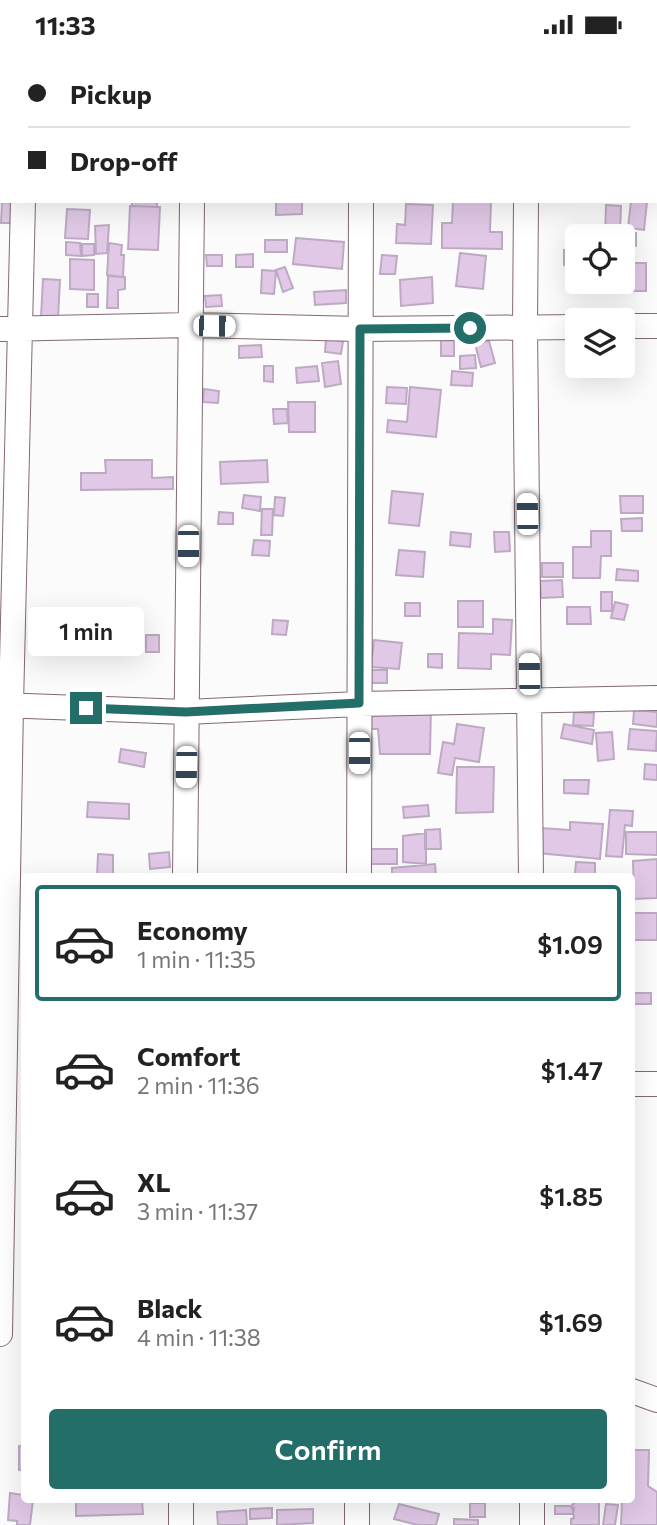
<!DOCTYPE html>
<meta charset="utf-8">
<style>
:root{--surface:#fff;--page:#f2f2f2;--text:#222;--muted:#767676;--line:#e0e0e0;--accent:#246e6a}
body{margin:0;font-family:Commissioner,sans-serif;background:var(--page);color:var(--text);height:100vh;display:flex;flex-direction:column;font-size:26px;white-space:nowrap}
*{box-sizing:border-box;margin:0}
p{font-size:23px;color:var(--muted)}
.icon{flex:none;width:38px;height:38px;fill:none;stroke:currentColor;stroke-width:2;stroke-linecap:round;stroke-linejoin:round}
.map{position:relative;flex:1;overflow:hidden}
.sheet{position:absolute;left:21px;top:824px;width:614px;height:630px;display:flex;flex-direction:column;background:var(--surface);border-radius:7px;box-shadow:0 7px 28px #0002}
.sheet>*{flex:none}
.guide{position:absolute;left:0px;top:0px;width:658px;height:154px;box-shadow:0 7px 28px #0002;display:grid;align-content:center;height:154px;padding:0 28px;background:var(--surface)}
.tools{position:absolute;left:565px;top:175px;display:grid;gap:14px}
.tools a{display:grid;place-items:center;width:70px;height:70px;border-radius:7px;background:var(--surface);box-shadow:0 7px 28px #0002;font-size:35px}
.end{position:absolute;width:32px;height:32px;margin:-16px;border:9px solid #246e6a;background:#fff;box-shadow:0 0 0 4px #fff}
.from{border-radius:50%}
.bubble{position:absolute;height:49px;border-radius:7px;background:var(--surface);box-shadow:0 7px 28px #0002;font-size:23px;font-weight:600;line-height:49px;text-align:center}
.car{position:absolute;width:21px;height:42px;margin:-21px -10px;border-radius:9px;box-shadow:0 0 5px 2px #0007;background:linear-gradient(#fff 24%,#345 0 40%,#fff 0 76%,#345 0 86%,#fff 0)}
.guide b{display:flex;align-items:center;gap:24px;height:66px;font-size:26px}
.guide b+b{border-top:2px solid var(--line)}
.guide i{width:18px;height:18px;background:var(--text)}
ul{padding:12px 0 0;list-style:none}
li{display:flex;align-items:center;gap:21px;height:116px;margin:0 14px 10px;padding:0 14px;border:4px solid transparent;border-radius:7px}
li div{flex:1}
li b{display:block;font-size:26px}
li em{font-style:normal;font-weight:600}
li.selected{border-color:var(--accent)}
li>.icon{width:63px;height:63px;stroke-width:1.5}
.action{display:flex;gap:14px;margin-top:auto;padding:14px 28px}
.action a{flex:1;height:80px;border-radius:7px;background:var(--accent);color:#fff;font-size:28px;font-weight:600;line-height:80px;text-align:center}
.status{display:flex;justify-content:space-between;align-items:center;height:49px;padding:0 35px;background:var(--surface);direction:ltr}
.status svg{height:19px;fill:currentColor}
.map>svg:first-child{display:block}
</style>
<div class="status"><b>11:33</b><svg viewBox="0 0 49 12"><path d="M0 12V9h3v3zM5 12V6h3v6zM10 12V3h3v9zM15 12V0h3v12zM26 1h20v11H26zM47 4h2v5h-2z"/></svg></div>
<div class="map">
<svg width="657" height="1476" viewBox="0 0 657 1476">
<rect width="100%" height="100%" fill="#fbfbfb"/>
<path fill="#e0c8e6" stroke="#bdaac2" stroke-width="2" d="M 132,152 L 157,152 L 157,158 L 132,157 Z
M 276,152 L 302,152 L 302,165 L 276,166 Z
M 453,152 L 491,152 L 490,183 L 502,183 L 502,200 L 442,199 L 442,174 L 452,174 Z
M 631,152 L 647,153 L 644,181 L 628,179 Z
M 2,153 L 12,154 L 11,174 L 1,174 Z
M 406,155 L 433,156 L 431,195 L 396,194 L 397,175 L 405,176 Z
M 606,156 L 621,157 L 620,183 L 636,184 L 636,197 L 623,196 L 623,187 L 605,187 Z
M 130,157 L 160,158 L 158,201 L 128,200 Z
M 67,160 L 90,161 L 88,190 L 65,189 Z
M 109,176 L 107,204 L 96,205 L 95,177 Z
M 571,177 L 598,179 L 597,187 L 578,187 L 578,195 L 569,194 Z
M 296,189 L 344,193 L 342,220 L 293,215 Z
M 265,191 L 287,191 L 287,203 L 265,203 Z
M 66,193 L 80,194 L 81,207 L 66,206 Z
M 109,194 L 122,196 L 121,206 L 124,206 L 123,228 L 107,226 Z
M 82,195 L 94,195 L 94,206 L 82,207 Z
M 564,201 L 578,201 L 578,216 L 564,216 Z
M 460,204 L 486,207 L 483,240 L 456,237 Z
M 253,205 L 253,218 L 236,218 L 236,206 Z
M 206,206 L 222,206 L 222,217 L 207,217 Z
M 382,206 L 397,207 L 395,225 L 380,225 Z
M 70,210 L 94,211 L 94,241 L 70,240 Z
M 624,214 L 646,214 L 646,242 L 625,242 Z
M 285,218 L 293,239 L 283,243 L 276,221 Z
M 262,221 L 276,222 L 274,245 L 261,244 Z
M 108,227 L 125,228 L 125,240 L 118,241 L 118,259 L 107,259 Z
M 432,228 L 433,254 L 401,257 L 400,231 Z
M 43,230 L 60,231 L 58,269 L 41,268 Z
M 346,241 L 346,254 L 315,256 L 314,243 Z
M 87,245 L 98,245 L 98,258 L 87,258 Z
M 221,246 L 222,257 L 206,258 L 205,247 Z
M 441,285 L 454,285 L 454,307 L 441,307 Z
M 326,290 L 343,292 L 341,305 L 325,303 Z
M 489,292 L 495,314 L 481,318 L 475,295 Z
M 261,296 L 262,308 L 239,309 L 239,297 Z
M 475,306 L 476,319 L 460,320 L 460,307 Z
M 338,312 L 341,335 L 325,338 L 322,314 Z
M 264,317 L 273,317 L 273,333 L 264,332 Z
M 317,317 L 319,332 L 297,334 L 296,319 Z
M 452,322 L 473,324 L 472,337 L 451,336 Z
M 387,338 L 407,339 L 406,355 L 386,354 Z
M 410,338 L 441,341 L 436,388 L 387,383 L 388,371 L 407,373 Z
M 204,340 L 219,342 L 218,354 L 203,353 Z
M 288,353 L 315,353 L 315,383 L 289,383 Z
M 273,360 L 287,360 L 288,374 L 274,375 Z
M 105,411 L 152,411 L 152,429 L 173,428 L 173,440 L 81,441 L 81,424 L 106,424 Z
M 267,411 L 268,433 L 221,435 L 220,413 Z
M 392,442 L 423,445 L 419,477 L 389,474 Z
M 244,446 L 261,448 L 260,462 L 242,459 Z
M 620,447 L 643,447 L 643,464 L 621,464 Z
M 275,448 L 285,449 L 283,467 L 274,466 Z
M 262,460 L 273,460 L 272,486 L 261,486 Z
M 219,463 L 233,464 L 233,475 L 218,475 Z
M 642,469 L 642,482 L 622,482 L 621,470 Z
M 591,482 L 611,482 L 611,507 L 601,507 L 600,529 L 573,529 L 573,498 L 591,498 Z
M 451,483 L 471,485 L 470,498 L 450,496 Z
M 494,483 L 509,483 L 510,502 L 495,503 Z
M 254,491 L 270,492 L 269,507 L 252,506 Z
M 399,501 L 425,503 L 423,528 L 396,526 Z
M 542,514 L 563,514 L 563,528 L 542,528 Z
M 617,520 L 638,522 L 638,532 L 616,531 Z
M 562,531 L 563,548 L 541,549 L 540,532 Z
M 601,543 L 612,543 L 612,562 L 601,562 Z
M 458,552 L 483,552 L 483,578 L 458,578 Z
M 615,553 L 628,556 L 624,571 L 611,569 Z
M 405,554 L 420,554 L 420,567 L 405,567 Z
M 567,558 L 590,558 L 591,575 L 567,575 Z
M 493,570 L 512,571 L 510,606 L 491,605 L 491,620 L 458,619 L 459,584 L 493,585 Z
M 273,571 L 288,572 L 286,586 L 272,585 Z
M 146,586 L 159,586 L 159,603 L 146,603 Z
M 374,591 L 402,594 L 399,620 L 371,618 Z
M 428,605 L 442,605 L 442,619 L 428,618 Z
M 371,621 L 387,621 L 387,634 L 371,634 Z
M 431,657 L 430,705 L 380,705 L 378,680 L 371,680 L 370,658 Z
M 634,661 L 657,663 L 657,678 L 633,675 Z
M 574,663 L 594,664 L 593,677 L 573,676 Z
M 457,675 L 484,679 L 479,713 L 455,709 L 452,726 L 438,724 L 443,693 L 454,695 Z
M 564,675 L 594,681 L 592,695 L 561,689 Z
M 630,680 L 657,682 L 656,702 L 628,700 Z
M 612,683 L 614,710 L 598,712 L 596,684 Z
M 121,700 L 146,704 L 144,718 L 119,713 Z
M 645,715 L 657,716 L 657,731 L 644,730 Z
M 457,718 L 494,718 L 493,763 L 456,764 Z
M 564,731 L 589,731 L 588,745 L 564,744 Z
M 88,753 L 129,755 L 129,770 L 87,768 Z
M 428,756 L 429,767 L 404,769 L 403,758 Z
M 610,761 L 633,762 L 632,777 L 625,776 L 622,808 L 606,807 Z
M 570,773 L 603,775 L 600,810 L 538,804 L 541,779 L 570,781 Z
M 440,780 L 441,800 L 425,800 L 425,781 Z
M 626,783 L 657,783 L 657,806 L 626,805 Z
M 426,784 L 426,815 L 403,813 L 403,787 Z
M 369,800 L 397,800 L 397,815 L 369,815 Z
M 169,803 L 170,818 L 150,820 L 149,805 Z
M 98,805 L 113,806 L 113,828 L 97,828 Z
M 657,810 L 657,849 L 634,850 L 633,812 Z
M 576,813 L 595,814 L 595,826 L 575,825 Z
M 435,815 L 436,828 L 392,828 L 392,819 Z
M 633,864 L 657,864 L 657,891 L 632,891 Z
M 632,944 L 651,944 L 651,955 L 632,955 Z
M 24,1396 L 24,1421 L 19,1421 L 19,1397 Z
M 632,1401 L 649,1401 L 648,1437 L 657,1443 L 657,1476 L 621,1476 L 622,1451 L 632,1451 Z
M 10,1444 L 24,1446 L 24,1451 L 33,1451 L 30,1476 L 17,1476 L 17,1472 L 8,1471 Z
M 76,1451 L 142,1451 L 143,1465 L 76,1467 Z
M 571,1451 L 599,1451 L 599,1476 L 571,1476 L 571,1470 L 574,1469 L 572,1456 L 574,1454 Z
M 470,1454 L 485,1454 L 485,1468 L 470,1468 Z
M 399,1455 L 439,1465 L 436,1476 L 418,1476 L 394,1470 Z
M 606,1455 L 618,1456 L 615,1476 L 603,1476 Z
M 555,1457 L 570,1457 L 574,1459 L 573,1465 L 555,1465 Z
M 272,1459 L 272,1469 L 250,1470 L 250,1460 Z
M 313,1460 L 313,1474 L 277,1476 L 277,1461 Z
M 246,1461 L 247,1476 L 218,1476 L 217,1463 Z
M 454,1470 L 478,1471 L 478,1476 L 454,1476 Z"/>
<g fill="none" stroke-linecap="round" stroke-linejoin="round">
<defs>
<path id="street" d="M 28,2 L 28,0
M 194,2 L 194,0
M 362,2 L 362,0
M 526,2 L 526,0
M 526,152 L 525,278 L 531,828
M 623,277 L 657,277
M 0,280 L 190,276 L 360,280 L 578,278
M 0,656 L 186,663 L 359,655 L 657,649
M 185,828 L 192,152
M 359,828 L 361,152
M 632,1035 L 657,1035
M 0,1285 L 11,656 L 23,152
M 632,1342 L 657,1351
M 181,1451 L 181,1476
M 357,1476 L 357,1451
M 532,1476 L 532,1451"/>
</defs>
<use href="#street" stroke="#836873" stroke-width="26"/>
<use href="#street" stroke="#fff" stroke-width="24"/>
</g>
<g fill="none" stroke-linecap="round" stroke-linejoin="round">
<path stroke="#246e6a" stroke-width="9" d="M 86,659 L 186,663 L 359,654 L 360,280 L 470,279"/>
</g>
</svg>
<div class="tools">
<a><svg class="icon" aria-label="locate" viewBox="0 0 24 24"><circle cx="12" cy="12" r="6"/><path d="M12 2v4M12 18v4M2 12h4M18 12h4"/></svg></a>
<a><svg class="icon" aria-label="layers" viewBox="0 0 24 24"><path d="M12 4l9 5-9 5-9-5zM3 14l9 5 9-5"/></svg></a>
</div>
<i class="end from" style="left:470px;top:279px"></i>
<i class="end" style="left:86px;top:659px"></i>
<div class="bubble" style="left:28px;top:558px;width:116px">1 min</div>
<i class="car" style="left:214px;top:277px;rotate:91deg"></i>
<i class="car" style="left:527px;top:465px;rotate:359deg"></i>
<i class="car" style="left:188px;top:497px;rotate:180deg"></i>
<i class="car" style="left:529px;top:625px;rotate:359deg"></i>
<i class="car" style="left:359px;top:704px;rotate:180deg"></i>
<i class="car" style="left:186px;top:718px;rotate:181deg"></i>
<div class="guide">
<b><i class="from"></i>Pickup</b>
<b><i></i>Drop-off</b>
</div>
<section class="sheet">
<ul>
<li class="selected"><svg class="icon" aria-label="car" viewBox="0 0 24 24"><path d="M5 17H2v-5l4-1 3-4h7l3 4 3 1v5h-3M9 17h6M6 11h13"/><circle cx="7" cy="17" r="2"/><circle cx="17" cy="17" r="2"/></svg><div><b>Economy</b><p>1 min · 11:35</p></div><em>$1.09</em></li>
<li><svg class="icon" aria-label="car" viewBox="0 0 24 24"><path d="M5 17H2v-5l4-1 3-4h7l3 4 3 1v5h-3M9 17h6M6 11h13"/><circle cx="7" cy="17" r="2"/><circle cx="17" cy="17" r="2"/></svg><div><b>Comfort</b><p>2 min · 11:36</p></div><em>$1.47</em></li>
<li><svg class="icon" aria-label="car" viewBox="0 0 24 24"><path d="M5 17H2v-5l4-1 3-4h7l3 4 3 1v5h-3M9 17h6M6 11h13"/><circle cx="7" cy="17" r="2"/><circle cx="17" cy="17" r="2"/></svg><div><b>XL</b><p>3 min · 11:37</p></div><em>$1.85</em></li>
<li><svg class="icon" aria-label="car" viewBox="0 0 24 24"><path d="M5 17H2v-5l4-1 3-4h7l3 4 3 1v5h-3M9 17h6M6 11h13"/><circle cx="7" cy="17" r="2"/><circle cx="17" cy="17" r="2"/></svg><div><b>Black</b><p>4 min · 11:38</p></div><em>$1.69</em></li>
</ul>
<div class="action"><a>Confirm</a></div>
</section>
</div>
